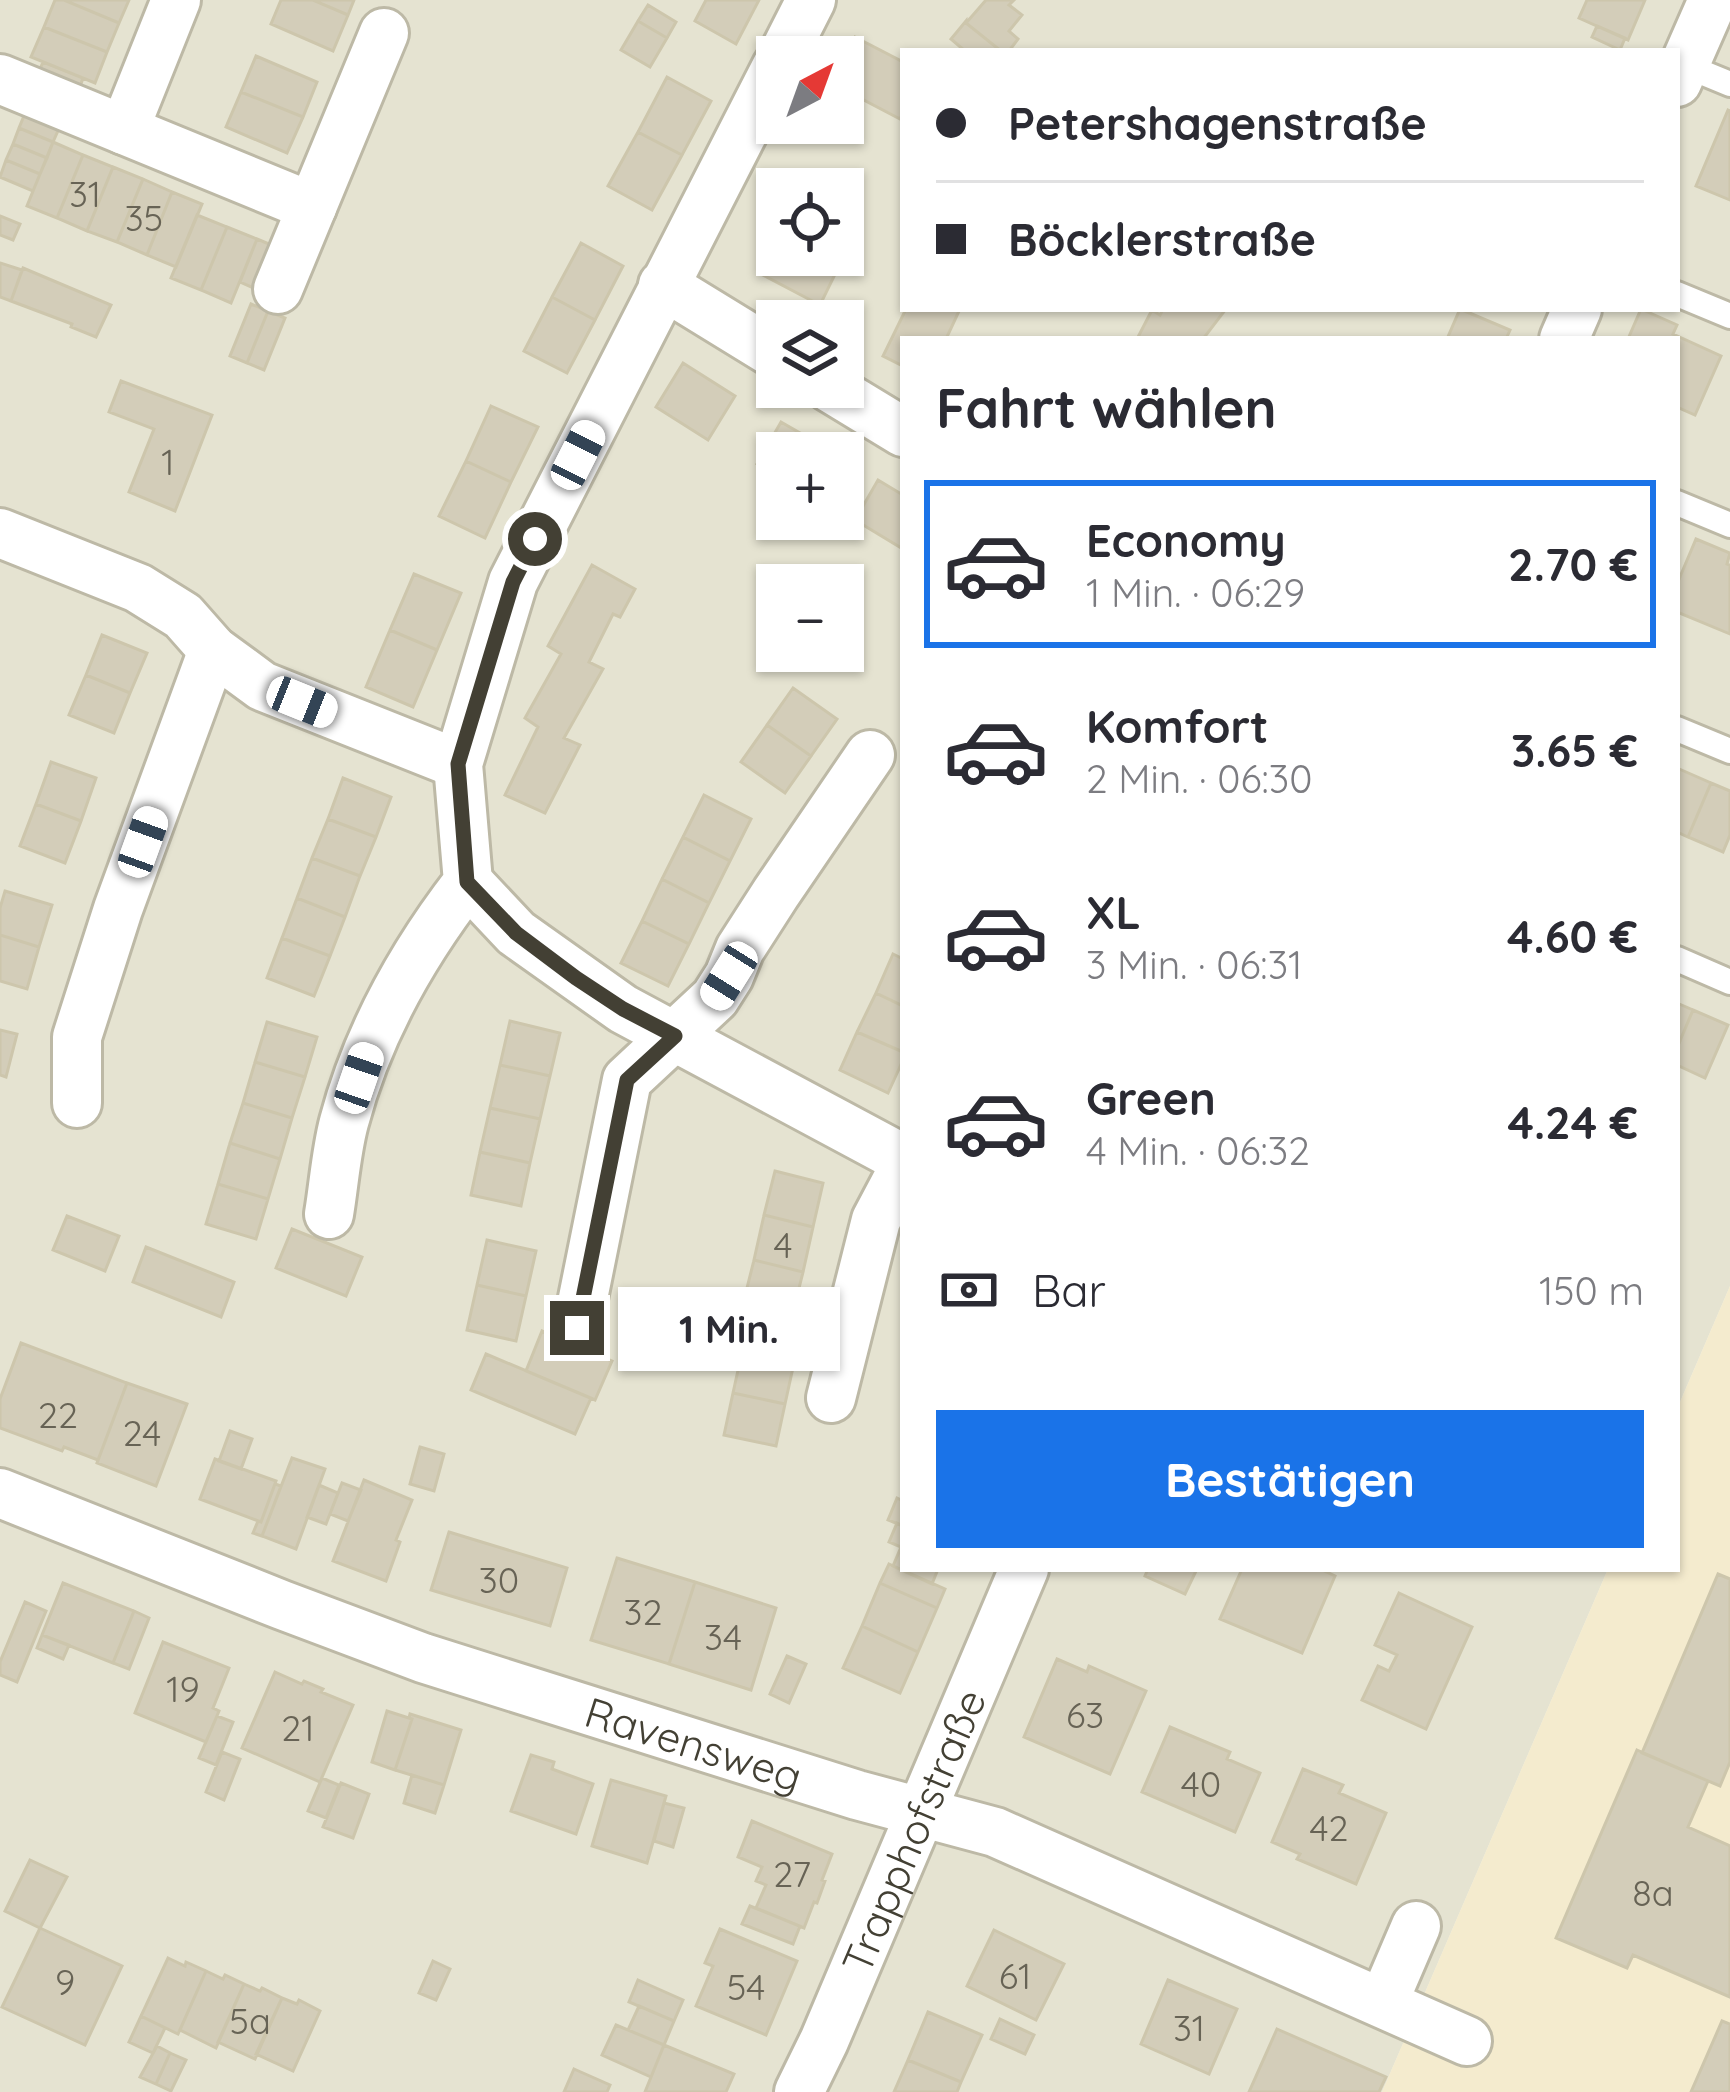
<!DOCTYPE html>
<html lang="de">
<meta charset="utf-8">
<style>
:root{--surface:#fff;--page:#f2f2f3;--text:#2b2b33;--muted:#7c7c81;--line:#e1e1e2;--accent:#1a73e8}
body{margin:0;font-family:Quicksand,sans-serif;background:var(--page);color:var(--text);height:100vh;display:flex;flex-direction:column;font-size:45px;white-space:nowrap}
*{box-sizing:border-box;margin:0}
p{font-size:39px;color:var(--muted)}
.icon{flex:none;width:66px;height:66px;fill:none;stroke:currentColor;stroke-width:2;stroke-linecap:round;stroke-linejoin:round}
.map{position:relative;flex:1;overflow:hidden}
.panel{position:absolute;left:900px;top:336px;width:780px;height:1236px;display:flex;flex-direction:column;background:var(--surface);border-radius:0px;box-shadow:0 3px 9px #0004}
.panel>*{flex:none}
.banner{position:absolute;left:900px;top:48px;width:780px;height:264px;border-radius:0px;box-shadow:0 3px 9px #0004;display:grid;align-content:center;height:264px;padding:0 36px;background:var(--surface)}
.needle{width:78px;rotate:41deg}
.fabs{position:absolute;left:756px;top:36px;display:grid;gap:24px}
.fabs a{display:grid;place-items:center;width:108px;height:108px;border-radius:0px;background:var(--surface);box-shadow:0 3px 9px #0004;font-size:60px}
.end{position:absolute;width:54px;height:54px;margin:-27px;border:15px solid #434034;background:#fff;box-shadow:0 0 0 6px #fff}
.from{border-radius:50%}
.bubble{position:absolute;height:84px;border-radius:0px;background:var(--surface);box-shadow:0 3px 9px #0004;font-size:39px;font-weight:700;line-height:84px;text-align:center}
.car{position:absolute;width:36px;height:72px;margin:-36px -18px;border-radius:15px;box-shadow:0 0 9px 3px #0007;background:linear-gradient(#fff 24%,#345 0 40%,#fff 0 76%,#345 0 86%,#fff 0)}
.banner b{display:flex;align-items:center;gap:42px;height:114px;font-size:45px}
.banner b+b{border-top:3px solid var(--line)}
.banner i{width:30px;height:30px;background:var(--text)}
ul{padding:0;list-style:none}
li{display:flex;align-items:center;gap:36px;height:168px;margin:0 24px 18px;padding:0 12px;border:6px solid transparent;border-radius:0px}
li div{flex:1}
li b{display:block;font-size:45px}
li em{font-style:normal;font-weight:700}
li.active{border-color:var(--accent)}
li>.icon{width:108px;height:108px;stroke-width:1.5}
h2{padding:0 36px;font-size:54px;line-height:144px}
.pay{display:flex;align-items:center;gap:30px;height:132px;padding:0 36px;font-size:45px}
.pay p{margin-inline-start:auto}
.primary-button{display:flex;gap:24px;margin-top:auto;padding:24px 36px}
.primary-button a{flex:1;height:138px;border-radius:0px;background:var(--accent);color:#fff;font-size:48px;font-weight:700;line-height:138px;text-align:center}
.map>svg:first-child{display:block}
</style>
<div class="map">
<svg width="1730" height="2092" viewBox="0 0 1730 2092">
<rect width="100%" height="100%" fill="#f1f0e3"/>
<path fill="#e5e3d1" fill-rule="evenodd" d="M 0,0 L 1730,0 L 1730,1286 L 1677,1409 L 1677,339 L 903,339 L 903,1569 L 1608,1569 L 1382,2092 L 0,2092 ZM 903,51 L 1677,51 L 1677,309 L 903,309 ZM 777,57 L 843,57 L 843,123 L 777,123 ZM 777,189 L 843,189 L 843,255 L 777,255 ZM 777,321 L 843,321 L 843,387 L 777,387 ZM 777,453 L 843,453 L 843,519 L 777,519 ZM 777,585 L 843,585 L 843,651 L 777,651 Z"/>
<path fill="#f4ebce" d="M 1730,1286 L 1730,2092 L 1382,2092 L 1608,1569 L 1677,1569 L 1677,1409 Z"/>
<path fill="#d3cdb9" stroke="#cdc6ac" stroke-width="3" d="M 55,0 L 64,0 L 119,23 L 107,52 L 44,27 Z
M 64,0 L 129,0 L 119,23 Z
M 281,0 L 313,0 L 348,15 L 333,51 L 271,24 Z
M 313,0 L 354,0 L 348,15 Z
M 706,0 L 759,0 L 736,44 L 695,21 Z
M 986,0 L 1014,0 L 1009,5 L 1022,15 L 1009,31 L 1018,39 L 1009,51 L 1001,51 L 966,23 Z
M 1587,0 L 1645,0 L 1628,40 L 1579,18 Z
M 648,5 L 676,22 L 667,38 L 638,21 Z
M 638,21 L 667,38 L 650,67 L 621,50 Z
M 966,21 L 966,23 L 1001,51 L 965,51 L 951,39 Z
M 1597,26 L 1625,38 L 1620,50 L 1592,37 Z
M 44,27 L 107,52 L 95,83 L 31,57 Z
M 855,37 L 903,62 L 903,113 L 900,119 L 843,89 L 843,59 Z
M 256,56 L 317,82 L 303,117 L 241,92 Z
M 43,62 L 83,78 L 77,95 L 36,79 Z
M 667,77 L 711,101 L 682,155 L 638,132 Z
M 241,92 L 303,117 L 287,153 L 226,127 Z
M 1728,110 L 1730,111 L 1730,200 L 1696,186 Z
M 26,111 L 60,126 L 53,142 L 19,128 Z
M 19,128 L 53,142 L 47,158 L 13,144 Z
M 638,132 L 682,155 L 652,210 L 608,186 Z
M 53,142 L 83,155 L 57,218 L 27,206 Z
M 13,144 L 47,158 L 40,174 L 6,160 Z
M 83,155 L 113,167 L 87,231 L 57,218 Z
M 6,160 L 40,174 L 33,191 L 0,177 Z
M 113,167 L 143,179 L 117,242 L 87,231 Z
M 143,179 L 172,192 L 147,255 L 117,242 Z
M 172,192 L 202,204 L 176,267 L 147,255 Z
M 197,215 L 227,227 L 201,290 L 171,278 Z
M 0,216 L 20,224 L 13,240 L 0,235 Z
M 227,227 L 257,239 L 231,303 L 201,290 Z
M 257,239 L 274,246 L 256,289 L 240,282 Z
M 581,243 L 623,266 L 595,320 L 552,297 Z
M 777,248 L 777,255 L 837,255 L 843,258 L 820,305 L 763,275 Z
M 0,263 L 22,270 L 11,301 L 0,297 Z
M 23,268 L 111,305 L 96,337 L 71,327 L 72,324 L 11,301 Z
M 552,297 L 595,320 L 567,373 L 524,351 Z
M 251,304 L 268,311 L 247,363 L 230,356 Z
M 906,309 L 960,309 L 946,339 L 903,339 L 903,366 L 883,356 Z
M 1163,309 L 1205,310 L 1226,309 L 1203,339 L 1137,339 L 1152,310 L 1160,315 Z
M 1460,309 L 1510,330 L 1506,339 L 1447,339 Z
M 1641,309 L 1677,325 L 1673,334 L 1721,356 L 1695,415 L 1677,407 L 1677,339 L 1628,339 Z
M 268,311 L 285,318 L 264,370 L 247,363 Z
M 683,363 L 735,396 L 708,440 L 656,407 Z
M 121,381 L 212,415 L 175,511 L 129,492 L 154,429 L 109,412 Z
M 491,406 L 538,427 L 511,482 L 466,461 Z
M 781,422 L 835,453 L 777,453 L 777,507 L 763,499 L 776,475 L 757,464 Z
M 466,461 L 511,482 L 485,538 L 439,516 Z
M 878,480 L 903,495 L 903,549 L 855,520 Z
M 1696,539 L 1730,553 L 1727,564 L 1730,565 L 1730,634 L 1677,612 L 1677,584 Z
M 592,565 L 635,589 L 620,617 L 613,614 L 589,662 L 603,669 L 564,738 L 580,745 L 545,813 L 505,795 L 538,727 L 525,718 L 561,654 L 548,646 Z
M 414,574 L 461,593 L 437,650 L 390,630 Z
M 390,630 L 437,650 L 413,707 L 366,687 Z
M 102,635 L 147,653 L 130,693 L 86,675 Z
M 86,675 L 130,693 L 114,733 L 69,715 Z
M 793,688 L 837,719 L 811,756 L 767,725 Z
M 767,725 L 811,756 L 785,793 L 741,762 Z
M 51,762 L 96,778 L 81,821 L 36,804 Z
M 1677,768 L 1711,783 L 1688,837 L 1677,832 Z
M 343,778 L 391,797 L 376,837 L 328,819 Z
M 1711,783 L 1730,791 L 1730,835 L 1723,852 L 1688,837 Z
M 704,795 L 751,819 L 730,861 L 683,837 Z
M 36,804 L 81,821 L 65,863 L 20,846 Z
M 328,819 L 376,837 L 360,876 L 312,858 Z
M 683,837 L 730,861 L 709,903 L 662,879 Z
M 312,858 L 360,876 L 345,917 L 297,898 Z
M 662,879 L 709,903 L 689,944 L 642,921 Z
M 5,891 L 52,905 L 39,947 L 0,935 L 0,908 Z
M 297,898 L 345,917 L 330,956 L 282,938 Z
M 642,921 L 689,944 L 668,986 L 621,963 Z
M 0,935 L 39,947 L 27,989 L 0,981 Z
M 282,938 L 330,956 L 314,996 L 267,978 Z
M 893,954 L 903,959 L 903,1006 L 876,993 Z
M 876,993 L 903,1006 L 903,1052 L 857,1032 Z
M 1677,1003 L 1693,1010 L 1677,1048 Z
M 1693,1010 L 1728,1025 L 1705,1078 L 1677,1065 L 1677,1048 Z
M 510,1021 L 560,1033 L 550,1076 L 500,1065 Z
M 267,1022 L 317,1037 L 305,1077 L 255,1062 Z
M 0,1030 L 17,1034 L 6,1077 L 0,1075 Z
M 857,1032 L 903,1052 L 903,1060 L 888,1093 L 840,1070 Z
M 255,1062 L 305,1077 L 292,1118 L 243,1103 Z
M 500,1065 L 550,1076 L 540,1119 L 490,1108 Z
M 243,1103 L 292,1118 L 280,1159 L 230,1143 Z
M 490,1108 L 540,1119 L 530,1163 L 480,1152 Z
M 230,1143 L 280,1159 L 268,1199 L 218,1184 Z
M 480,1152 L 530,1163 L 521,1206 L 471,1195 Z
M 775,1171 L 823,1183 L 813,1227 L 764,1215 Z
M 218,1184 L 268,1199 L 256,1239 L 206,1224 Z
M 764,1215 L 813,1227 L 803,1272 L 754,1260 Z
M 67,1216 L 119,1236 L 105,1271 L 53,1250 Z
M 292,1229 L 362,1257 L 346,1296 L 276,1268 Z
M 487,1240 L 536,1251 L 526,1296 L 477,1285 Z
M 146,1247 L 234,1282 L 221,1317 L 133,1282 Z
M 754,1260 L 803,1272 L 792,1316 L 743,1304 Z
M 477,1285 L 526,1296 L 516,1341 L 467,1330 Z
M 743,1304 L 792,1316 L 782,1360 L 733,1349 Z
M 542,1331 L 612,1361 L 595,1400 L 526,1371 Z
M 21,1343 L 127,1383 L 98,1460 L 64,1447 L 62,1451 L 0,1428 L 0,1399 Z
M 742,1352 L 794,1363 L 785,1404 L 733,1393 Z
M 486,1354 L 591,1398 L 575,1434 L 471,1390 Z
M 127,1383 L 187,1404 L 156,1486 L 97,1463 Z
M 733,1393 L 785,1404 L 776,1446 L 724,1435 Z
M 230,1431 L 252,1439 L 241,1469 L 219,1461 Z
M 420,1447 L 444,1454 L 434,1491 L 410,1484 Z
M 292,1458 L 325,1469 L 296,1549 L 262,1536 Z
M 215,1459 L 276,1481 L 261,1522 L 200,1499 Z
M 364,1480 L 412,1500 L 396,1540 L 400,1542 L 386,1581 L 333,1561 Z
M 342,1483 L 361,1490 L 348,1521 L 330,1514 Z
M 275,1484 L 281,1486 L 262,1536 L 253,1533 L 258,1521 L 261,1522 Z
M 319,1485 L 338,1493 L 326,1524 L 307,1517 Z
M 897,1498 L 903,1501 L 903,1526 L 888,1520 Z
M 897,1523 L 903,1526 L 903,1548 L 889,1542 Z
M 449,1532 L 567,1568 L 550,1626 L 431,1590 Z
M 901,1547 L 903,1548 L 903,1569 L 938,1569 L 932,1584 L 893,1566 Z
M 617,1558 L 695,1582 L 669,1664 L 591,1640 Z
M 889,1564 L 945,1589 L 937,1608 L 880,1583 Z
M 1148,1569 L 1197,1569 L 1185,1594 L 1145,1576 Z
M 1242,1569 L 1320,1569 L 1335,1576 L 1302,1653 L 1220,1619 Z
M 1718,1574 L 1730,1579 L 1730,1762 L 1720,1786 L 1642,1753 Z
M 695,1582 L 776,1608 L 751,1690 L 669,1664 Z
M 63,1583 L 134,1611 L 113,1663 L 42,1635 Z
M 880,1583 L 937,1608 L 918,1652 L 862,1626 Z
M 1399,1593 L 1472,1627 L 1426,1729 L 1362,1700 L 1378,1666 L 1389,1671 L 1397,1655 L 1375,1645 Z
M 25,1602 L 46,1611 L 17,1682 L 0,1675 L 0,1662 Z
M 134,1611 L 149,1618 L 129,1669 L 113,1663 Z
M 862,1626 L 918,1652 L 900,1693 L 843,1668 Z
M 42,1635 L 69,1645 L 63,1659 L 37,1648 Z
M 163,1642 L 229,1668 L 213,1708 L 219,1711 L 206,1742 L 135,1713 Z
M 787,1656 L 806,1664 L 789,1703 L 770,1694 Z
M 1057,1659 L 1087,1672 L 1089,1666 L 1146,1691 L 1110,1774 L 1024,1737 Z
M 275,1672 L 302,1684 L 304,1681 L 323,1689 L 321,1692 L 353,1705 L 320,1782 L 242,1748 Z
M 387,1711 L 412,1719 L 395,1770 L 372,1762 Z
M 410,1714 L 461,1730 L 444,1785 L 395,1770 L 412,1719 L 409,1718 Z
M 217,1716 L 233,1722 L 216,1765 L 199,1758 Z
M 1170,1727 L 1230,1752 L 1227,1759 L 1260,1773 L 1235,1832 L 1142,1792 Z
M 1637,1750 L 1708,1781 L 1688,1827 L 1730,1846 L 1730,1997 L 1633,1955 L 1627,1968 L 1556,1938 Z
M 222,1752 L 240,1759 L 224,1800 L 206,1792 Z
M 531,1755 L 554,1762 L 552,1769 L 593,1784 L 576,1834 L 511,1811 Z
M 1303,1769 L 1343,1785 L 1339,1793 L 1386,1813 L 1356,1884 L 1297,1859 L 1300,1854 L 1272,1842 Z
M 412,1775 L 444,1785 L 435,1813 L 404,1803 Z
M 322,1778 L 339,1785 L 326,1818 L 308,1811 Z
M 611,1780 L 666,1796 L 647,1863 L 592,1846 Z
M 341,1783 L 369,1794 L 353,1838 L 323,1827 Z
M 664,1803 L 684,1808 L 673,1847 L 654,1841 Z
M 752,1821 L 832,1854 L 822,1880 L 825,1881 L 817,1903 L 814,1902 L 804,1928 L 756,1908 L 766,1885 L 756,1881 L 762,1867 L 738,1857 Z
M 30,1860 L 67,1877 L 40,1928 L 5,1911 Z
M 750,1906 L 800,1926 L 793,1944 L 742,1924 Z
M 40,1928 L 122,1966 L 85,2045 L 2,2007 Z
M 720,1929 L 797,1961 L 766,2035 L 696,2006 L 713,1966 L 705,1963 Z
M 994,1930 L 1064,1964 L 1036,2020 L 967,1986 Z
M 168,1958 L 185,1966 L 186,1962 L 206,1971 L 178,2034 L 141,2016 Z
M 433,1961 L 450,1969 L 436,2000 L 419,1993 Z
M 206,1971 L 223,1979 L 225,1975 L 244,1984 L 216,2048 L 180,2030 Z
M 638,1980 L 683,2000 L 674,2021 L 629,2002 Z
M 1168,1980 L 1237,2009 L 1209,2074 L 1141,2044 Z
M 244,1984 L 260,1991 L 262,1988 L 282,1998 L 255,2059 L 218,2042 Z
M 282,1998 L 297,2004 L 299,2000 L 320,2011 L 293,2071 L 256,2054 Z
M 639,2006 L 674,2021 L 664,2045 L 628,2030 Z
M 928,2012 L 982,2035 L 961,2082 L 908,2060 Z
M 141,2016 L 165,2028 L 153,2053 L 129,2042 Z
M 1000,2019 L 1034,2035 L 1025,2054 L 991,2039 Z
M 1722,2021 L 1730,2024 L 1730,2092 L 1691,2092 Z
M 616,2025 L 664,2045 L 651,2077 L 602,2055 Z
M 1277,2029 L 1386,2077 L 1379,2092 L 1249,2092 Z
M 664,2045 L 734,2074 L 726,2092 L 645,2092 Z
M 157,2046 L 170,2053 L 156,2084 L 140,2077 Z
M 170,2053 L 186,2060 L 171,2091 L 156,2084 Z
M 908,2060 L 961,2082 L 957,2092 L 894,2092 Z
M 574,2069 L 610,2085 L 607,2092 L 564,2092 Z"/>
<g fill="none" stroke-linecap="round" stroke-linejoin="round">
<defs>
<path id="lane" d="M 1684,65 L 1730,84
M 1677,294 L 1730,316
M 1677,503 L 1730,525
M 1677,729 L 1730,751
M 1677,959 L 1730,982"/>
<g id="street">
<path d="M 782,57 L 811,0"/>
<path d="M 0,79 L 312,207"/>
<path d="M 1677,82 L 1713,0"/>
<path d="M 124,130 L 176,0"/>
<path d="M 663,285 L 777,355"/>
<path d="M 278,289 L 384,33"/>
<path d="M 1564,339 L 1577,309"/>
<path d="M 829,387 L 903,432"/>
<path d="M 0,533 L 138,588 L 183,616 L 213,650 L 262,686 L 458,764"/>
<path d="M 468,882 L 516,933 L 623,1009 L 903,1159"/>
<path d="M 77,1103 L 77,1037 L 118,909 L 213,650"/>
<path d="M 329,1214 C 334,1184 336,1152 344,1122 C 367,1035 413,953 468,882 L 458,764 L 513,582 L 777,66"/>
<path d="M 577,1328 L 627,1080 L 715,998 L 729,976 L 740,949 L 776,893 L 870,755"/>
<path d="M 831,1398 L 876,1220 L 903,1169"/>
<path id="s1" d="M 0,1493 L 282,1605 L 423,1658 L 857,1795 L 995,1832 L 1467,2041"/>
<path d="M 1383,2003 L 1416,1926"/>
<path id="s2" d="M 799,2092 L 824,2041 L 1024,1569"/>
</g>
</defs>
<use href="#lane" stroke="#bdb9a6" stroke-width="30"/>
<use href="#street" stroke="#bdb9a6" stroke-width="54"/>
<use href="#lane" stroke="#fff" stroke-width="24"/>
<use href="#street" stroke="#fff" stroke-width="48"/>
</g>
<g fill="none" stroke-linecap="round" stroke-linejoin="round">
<path stroke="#434034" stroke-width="15" d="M 535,539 L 513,582 L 458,764 L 467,882 L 516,933 L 576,978 L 623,1009 L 675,1036 L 627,1080 L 577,1328"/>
</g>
<g text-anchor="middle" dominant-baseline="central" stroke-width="9" stroke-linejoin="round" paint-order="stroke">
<g font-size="36" fill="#676355">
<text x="85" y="193">31</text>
<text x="144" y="217">35</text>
<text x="168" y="461">1</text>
<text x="783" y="1244">4</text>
<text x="58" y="1414">22</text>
<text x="142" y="1432">24</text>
<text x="499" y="1579">30</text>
<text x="643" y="1611">32</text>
<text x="723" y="1636">34</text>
<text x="183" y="1688">19</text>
<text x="1085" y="1714">63</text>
<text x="298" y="1727">21</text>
<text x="1201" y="1783">40</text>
<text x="1329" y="1827">42</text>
<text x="792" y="1873">27</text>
<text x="1653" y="1892">8a</text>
<text x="1015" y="1975">61</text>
<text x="65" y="1981">9</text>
<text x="746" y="1986">54</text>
<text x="250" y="2020">5a</text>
<text x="1189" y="2027">31</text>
</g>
<g font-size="42" fill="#434034" stroke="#fff">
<text stroke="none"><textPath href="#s1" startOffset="738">Ravensweg</textPath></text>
<text stroke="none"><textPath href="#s2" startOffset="285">Trapphofstraße</textPath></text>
</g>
</g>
</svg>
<div class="fabs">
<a><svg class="needle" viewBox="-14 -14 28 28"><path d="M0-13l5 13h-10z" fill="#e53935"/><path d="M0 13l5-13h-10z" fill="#7c7c81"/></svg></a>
<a><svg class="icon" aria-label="locate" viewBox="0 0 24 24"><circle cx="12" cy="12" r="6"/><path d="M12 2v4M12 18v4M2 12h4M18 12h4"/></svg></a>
<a><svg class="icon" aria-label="layers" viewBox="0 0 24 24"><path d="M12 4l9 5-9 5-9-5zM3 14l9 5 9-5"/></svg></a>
<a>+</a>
<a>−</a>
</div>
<i class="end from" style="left:535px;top:539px"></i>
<i class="end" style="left:577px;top:1328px"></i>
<div class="bubble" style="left:618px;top:1287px;width:222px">1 Min.</div>
<i class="car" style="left:578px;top:455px;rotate:27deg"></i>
<i class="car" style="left:302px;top:702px;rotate:112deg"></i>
<i class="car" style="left:143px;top:842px;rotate:20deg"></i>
<i class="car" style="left:729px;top:976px;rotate:212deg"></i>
<i class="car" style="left:359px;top:1078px;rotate:19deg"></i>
<div class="banner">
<b><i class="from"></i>Petershagenstraße</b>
<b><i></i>Böcklerstraße</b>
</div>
<section class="panel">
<h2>Fahrt wählen</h2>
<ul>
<li class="active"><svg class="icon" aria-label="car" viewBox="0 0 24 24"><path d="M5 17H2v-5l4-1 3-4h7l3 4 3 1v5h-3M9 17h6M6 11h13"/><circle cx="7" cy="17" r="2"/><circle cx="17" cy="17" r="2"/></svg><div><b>Economy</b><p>1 Min. · 06:29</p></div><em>2.70 €</em></li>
<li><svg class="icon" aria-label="car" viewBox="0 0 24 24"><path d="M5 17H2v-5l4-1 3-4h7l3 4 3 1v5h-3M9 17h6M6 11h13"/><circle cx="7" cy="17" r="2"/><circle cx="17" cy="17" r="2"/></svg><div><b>Komfort</b><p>2 Min. · 06:30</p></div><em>3.65 €</em></li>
<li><svg class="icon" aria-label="car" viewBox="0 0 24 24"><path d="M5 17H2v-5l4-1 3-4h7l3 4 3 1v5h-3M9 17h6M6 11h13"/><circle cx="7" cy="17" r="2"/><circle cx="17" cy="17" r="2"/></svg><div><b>XL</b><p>3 Min. · 06:31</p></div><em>4.60 €</em></li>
<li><svg class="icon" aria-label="car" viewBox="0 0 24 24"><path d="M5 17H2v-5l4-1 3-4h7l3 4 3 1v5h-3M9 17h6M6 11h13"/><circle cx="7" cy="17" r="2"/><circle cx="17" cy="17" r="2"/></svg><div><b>Green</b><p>4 Min. · 06:32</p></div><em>4.24 €</em></li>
</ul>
<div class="pay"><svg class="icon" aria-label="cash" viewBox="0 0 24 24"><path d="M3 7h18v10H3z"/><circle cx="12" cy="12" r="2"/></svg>Bar<p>150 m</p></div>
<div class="primary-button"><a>Bestätigen</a></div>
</section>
</div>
